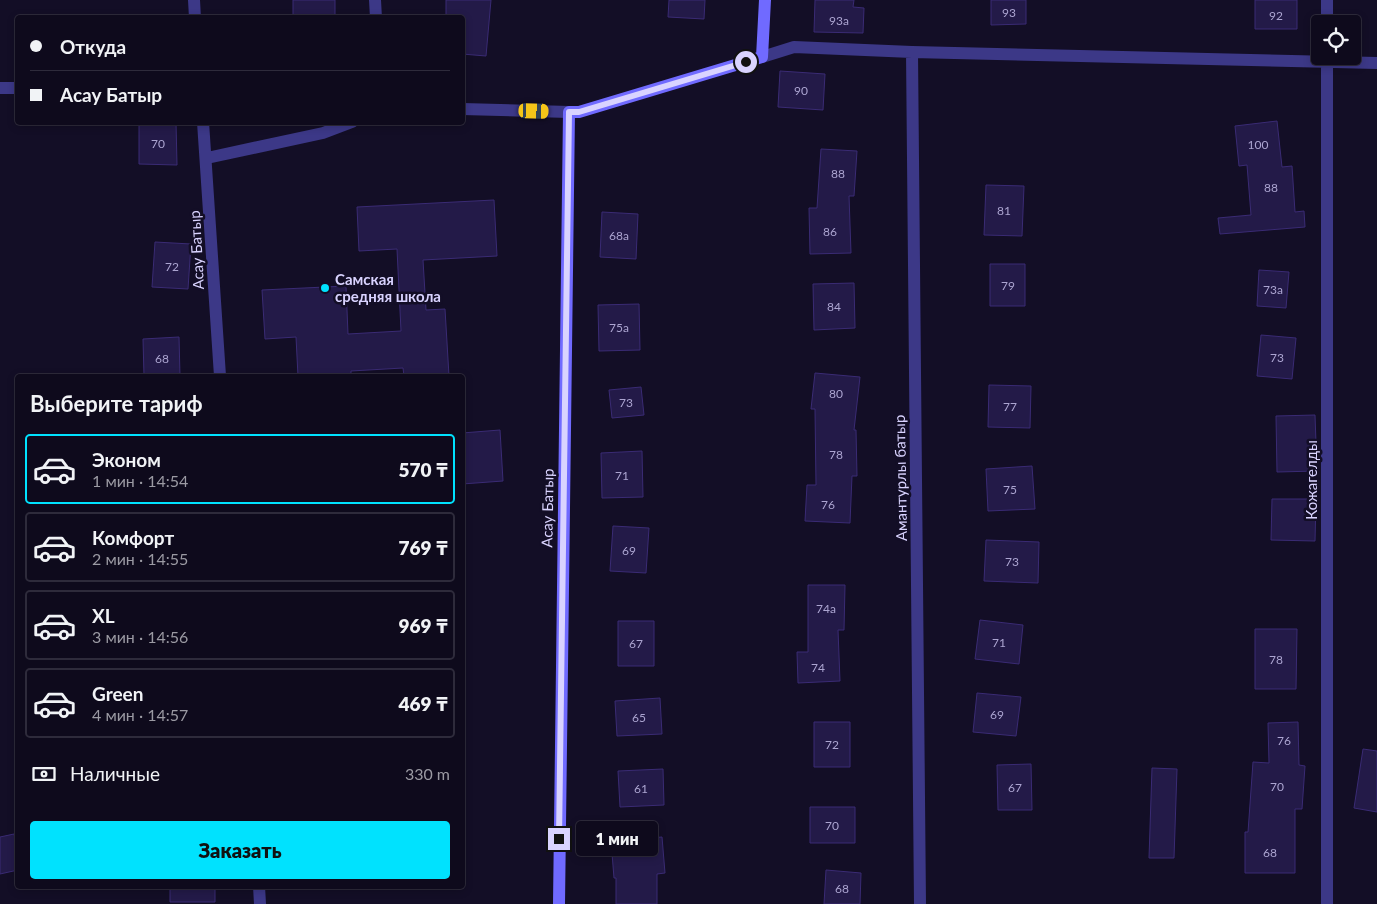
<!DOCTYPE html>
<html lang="ru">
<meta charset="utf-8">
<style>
:root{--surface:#0e0a1c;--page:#1c1829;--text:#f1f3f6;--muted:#9b9aa3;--line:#2e2b3b;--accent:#00e2fe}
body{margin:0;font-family:Lato,sans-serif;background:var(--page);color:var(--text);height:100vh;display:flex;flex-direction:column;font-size:19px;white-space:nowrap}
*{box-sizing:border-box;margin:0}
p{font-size:16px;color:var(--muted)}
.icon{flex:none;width:28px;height:28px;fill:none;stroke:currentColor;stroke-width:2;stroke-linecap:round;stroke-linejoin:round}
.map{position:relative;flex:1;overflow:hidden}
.side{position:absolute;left:15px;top:374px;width:450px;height:515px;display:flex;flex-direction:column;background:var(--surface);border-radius:5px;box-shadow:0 2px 8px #0003,0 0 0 1px var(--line)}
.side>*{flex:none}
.guide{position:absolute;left:15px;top:15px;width:450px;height:110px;border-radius:5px;box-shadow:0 2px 8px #0003,0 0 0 1px var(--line);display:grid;align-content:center;height:110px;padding:0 15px;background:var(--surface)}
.controls{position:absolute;left:1311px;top:15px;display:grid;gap:10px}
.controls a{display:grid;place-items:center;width:50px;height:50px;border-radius:5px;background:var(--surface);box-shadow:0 2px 8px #0003,0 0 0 1px var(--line);font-size:25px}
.end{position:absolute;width:22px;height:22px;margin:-11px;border:6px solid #d9d3ff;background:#111;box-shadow:0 0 0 2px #111}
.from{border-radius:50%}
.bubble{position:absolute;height:35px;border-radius:5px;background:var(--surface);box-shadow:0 2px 8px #0003,0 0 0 1px var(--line);font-size:16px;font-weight:800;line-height:35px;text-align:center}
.car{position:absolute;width:15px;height:30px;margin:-15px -8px;border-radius:6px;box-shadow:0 0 4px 1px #0007;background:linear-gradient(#f5c518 24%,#345 0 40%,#f5c518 0 76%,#345 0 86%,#f5c518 0)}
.guide b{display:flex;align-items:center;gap:18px;height:48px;font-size:19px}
.guide b+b{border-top:1px solid var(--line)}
.guide i{width:12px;height:12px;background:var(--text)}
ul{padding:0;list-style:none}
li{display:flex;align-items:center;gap:15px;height:70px;margin:0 10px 8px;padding:0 5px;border:2px solid var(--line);border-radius:5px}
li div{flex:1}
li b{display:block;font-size:19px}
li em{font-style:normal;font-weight:800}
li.selected{border-color:var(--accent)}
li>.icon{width:45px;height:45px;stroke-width:1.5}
h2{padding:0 15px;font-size:22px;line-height:60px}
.pay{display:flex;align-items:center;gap:12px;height:55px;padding:0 15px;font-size:19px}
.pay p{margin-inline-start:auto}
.action{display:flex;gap:10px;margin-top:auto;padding:10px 15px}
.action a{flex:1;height:58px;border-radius:5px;background:var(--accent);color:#111;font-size:20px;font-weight:800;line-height:58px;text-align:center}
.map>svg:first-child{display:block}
</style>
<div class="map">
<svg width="1377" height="904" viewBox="0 0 1377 904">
<rect width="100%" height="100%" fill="#130e26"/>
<path fill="#231a48" stroke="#3a2b74" d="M 293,0 L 335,0 L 335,15 L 293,15 Z
M 446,0 L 491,0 L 486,56 L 462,54 L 462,18 L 446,18 Z
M 669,0 L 705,0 L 704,19 L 668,17 Z
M 815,0 L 854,0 L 853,7 L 864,8 L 863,33 L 814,32 Z
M 991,0 L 1026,0 L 1026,24 L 991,25 Z
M 1255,0 L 1297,0 L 1297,29 L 1255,29 Z
M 780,71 L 825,74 L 823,110 L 778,107 Z
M 1277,121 L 1282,167 L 1292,166 L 1295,212 L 1304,211 L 1305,227 L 1220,234 L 1218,218 L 1251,215 L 1247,165 L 1239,166 L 1235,126 Z
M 139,122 L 176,122 L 177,165 L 139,164 Z
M 821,149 L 857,151 L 854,196 L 849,196 L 851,253 L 810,254 L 809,208 L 817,208 Z
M 986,185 L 1024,186 L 1022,236 L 984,235 Z
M 494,200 L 497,256 L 423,260 L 426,310 L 445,309 L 449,376 L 404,376 L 403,368 L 351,371 L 351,376 L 298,376 L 296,337 L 265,339 L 262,290 L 346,286 L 348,334 L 401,331 L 397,249 L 359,251 L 357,207 Z
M 602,212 L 638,214 L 636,259 L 600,257 Z
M 155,242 L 191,244 L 188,289 L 152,287 Z
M 990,264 L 1025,264 L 1025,306 L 990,306 Z
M 1259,270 L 1289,272 L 1286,308 L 1257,306 Z
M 854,283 L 855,328 L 814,330 L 813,284 Z
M 639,304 L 640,350 L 599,351 L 598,305 Z
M 1261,335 L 1296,338 L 1292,379 L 1257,376 Z
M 179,337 L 180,376 L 144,376 L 143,339 Z
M 815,373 L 860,377 L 854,430 L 856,430 L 857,476 L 852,476 L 850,523 L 805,521 L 807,485 L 816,485 L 815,409 L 811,409 Z
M 989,385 L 1031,386 L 1030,428 L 988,427 Z
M 641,387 L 644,415 L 612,418 L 609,390 Z
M 1315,415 L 1317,471 L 1277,472 L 1276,416 Z
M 500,430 L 503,481 L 462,484 L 462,433 Z
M 642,451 L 643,497 L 602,498 L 601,453 Z
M 1032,466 L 1035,509 L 988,511 L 986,469 Z
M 1272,499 L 1316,499 L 1315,541 L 1271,540 Z
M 613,526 L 649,528 L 646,573 L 610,571 Z
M 986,540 L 1039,542 L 1038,583 L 984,581 Z
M 808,585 L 845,585 L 844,630 L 838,630 L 840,681 L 798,683 L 797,652 L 808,652 Z
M 980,620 L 1023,625 L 1019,664 L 975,659 Z
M 618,621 L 654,621 L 654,666 L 618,666 Z
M 1255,629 L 1297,629 L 1296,689 L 1255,689 Z
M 977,693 L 1021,697 L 1016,736 L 973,732 Z
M 660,698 L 662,734 L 617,736 L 615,701 Z
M 814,722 L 850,722 L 850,767 L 814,767 Z
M 1298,722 L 1299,765 L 1305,766 L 1302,809 L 1295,809 L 1295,873 L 1245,873 L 1245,832 L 1248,832 L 1253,762 L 1269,763 L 1268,723 Z
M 1363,749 L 1377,751 L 1377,812 L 1354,808 Z
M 1031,764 L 1032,810 L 998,810 L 997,765 Z
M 1152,768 L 1177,769 L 1174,858 L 1149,858 Z
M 663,769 L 664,805 L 620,807 L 618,771 Z
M 810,807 L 855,807 L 855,843 L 810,843 Z
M 14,834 L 18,852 L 18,870 L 0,874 L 0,837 Z
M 662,837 L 665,873 L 657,874 L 657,904 L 616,904 L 616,878 L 614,878 L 611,841 Z
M 826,870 L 861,873 L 860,904 L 824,904 Z
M 170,886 L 215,886 L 215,902 L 170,902 Z"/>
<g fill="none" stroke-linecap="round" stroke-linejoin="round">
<path stroke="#3c3887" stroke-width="12" d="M 194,0 L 195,18
M 375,0 L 376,18
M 1327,0 L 1327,24
M 912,52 L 920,904
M 1327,56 L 1327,904
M 762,57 L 794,47 L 912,52 L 1377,63
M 0,88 L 18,88
M 462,109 L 569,112
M 203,122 L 220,376
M 207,158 L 323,133 L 352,122
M 259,886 L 260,904"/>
<path stroke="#706aff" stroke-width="12" d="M 559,904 L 569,112 L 579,112 L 762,57 L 765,0"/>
</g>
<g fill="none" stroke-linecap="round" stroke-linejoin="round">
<path stroke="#d9d3ff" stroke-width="6" d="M 559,839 L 569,112 L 579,112 L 746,62"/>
</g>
<circle fill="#00e2fe" stroke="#130e26" stroke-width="2" cx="325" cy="288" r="5"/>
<g text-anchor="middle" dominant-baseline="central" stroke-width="5" stroke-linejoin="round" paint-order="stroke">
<g font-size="12" fill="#aca5d1">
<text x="1009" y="12">93</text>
<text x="1276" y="15">92</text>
<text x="839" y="20">93а</text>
<text x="801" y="90">90</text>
<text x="158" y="143">70</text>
<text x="1258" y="144">100</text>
<text x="838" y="173">88</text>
<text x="1271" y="187">88</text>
<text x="1004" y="210">81</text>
<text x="830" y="231">86</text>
<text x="619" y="235">68а</text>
<text x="172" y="266">72</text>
<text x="1008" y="285">79</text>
<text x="1273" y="289">73а</text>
<text x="834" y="306">84</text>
<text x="619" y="327">75а</text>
<text x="1277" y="357">73</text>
<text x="162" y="358">68</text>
<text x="836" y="393">80</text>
<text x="626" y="402">73</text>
<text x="1010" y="406">77</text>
<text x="836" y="454">78</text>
<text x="622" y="475">71</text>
<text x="1010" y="489">75</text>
<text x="828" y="504">76</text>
<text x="629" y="550">69</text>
<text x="1012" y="561">73</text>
<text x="826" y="608">74а</text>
<text x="999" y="642">71</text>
<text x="636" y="643">67</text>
<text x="1276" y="659">78</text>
<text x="818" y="667">74</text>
<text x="997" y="714">69</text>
<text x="639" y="717">65</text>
<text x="1284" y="740">76</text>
<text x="832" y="744">72</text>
<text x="1277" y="786">70</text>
<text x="1015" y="787">67</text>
<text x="641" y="788">61</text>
<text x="832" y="825">70</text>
<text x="1270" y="852">68</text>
<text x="842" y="888">68</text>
</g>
<g font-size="15" fill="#d9d3ff" stroke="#130e26">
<text transform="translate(196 250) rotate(-93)">Асау Батыр</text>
<text transform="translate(900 478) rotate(-91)">Амантурлы батыр</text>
<text transform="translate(1311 480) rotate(-90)">Кожагелды</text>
<text transform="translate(547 508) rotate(-89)">Асау Батыр</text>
</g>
<g font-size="15" font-weight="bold" fill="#d9d3ff" stroke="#130e26" text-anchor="start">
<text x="335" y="279">Самская<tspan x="335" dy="17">средняя школа</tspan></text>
</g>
</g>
</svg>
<div class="controls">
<a><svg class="icon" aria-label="locate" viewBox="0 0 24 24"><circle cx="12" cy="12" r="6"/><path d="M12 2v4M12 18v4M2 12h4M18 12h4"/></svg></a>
</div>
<i class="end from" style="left:746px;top:62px"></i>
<i class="end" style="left:559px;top:839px"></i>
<div class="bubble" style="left:576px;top:821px;width:82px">1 мин</div>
<i class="car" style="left:534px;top:111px;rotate:92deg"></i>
<div class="guide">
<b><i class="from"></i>Откуда</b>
<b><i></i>Асау Батыр</b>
</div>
<section class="side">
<h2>Выберите тариф</h2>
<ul>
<li class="selected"><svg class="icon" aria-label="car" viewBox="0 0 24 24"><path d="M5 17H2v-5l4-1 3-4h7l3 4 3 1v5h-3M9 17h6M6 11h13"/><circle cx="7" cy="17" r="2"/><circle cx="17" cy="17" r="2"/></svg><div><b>Эконом</b><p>1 мин · 14:54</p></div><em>570 ₸</em></li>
<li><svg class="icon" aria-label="car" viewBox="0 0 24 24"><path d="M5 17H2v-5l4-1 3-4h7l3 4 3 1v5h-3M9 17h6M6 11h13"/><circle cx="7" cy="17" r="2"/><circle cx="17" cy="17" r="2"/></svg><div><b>Комфорт</b><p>2 мин · 14:55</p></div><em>769 ₸</em></li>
<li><svg class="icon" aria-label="car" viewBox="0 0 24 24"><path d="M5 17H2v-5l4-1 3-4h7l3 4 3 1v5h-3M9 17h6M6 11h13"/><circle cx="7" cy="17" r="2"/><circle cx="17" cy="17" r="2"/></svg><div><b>XL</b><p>3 мин · 14:56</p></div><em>969 ₸</em></li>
<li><svg class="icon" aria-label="car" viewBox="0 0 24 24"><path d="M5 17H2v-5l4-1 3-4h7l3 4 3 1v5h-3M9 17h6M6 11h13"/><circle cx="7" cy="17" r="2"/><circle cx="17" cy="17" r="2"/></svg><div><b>Green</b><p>4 мин · 14:57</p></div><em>469 ₸</em></li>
</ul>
<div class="pay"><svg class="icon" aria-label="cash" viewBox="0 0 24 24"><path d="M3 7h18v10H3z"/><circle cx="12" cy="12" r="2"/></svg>Наличные<p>330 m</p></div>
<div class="action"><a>Заказать</a></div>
</section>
</div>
